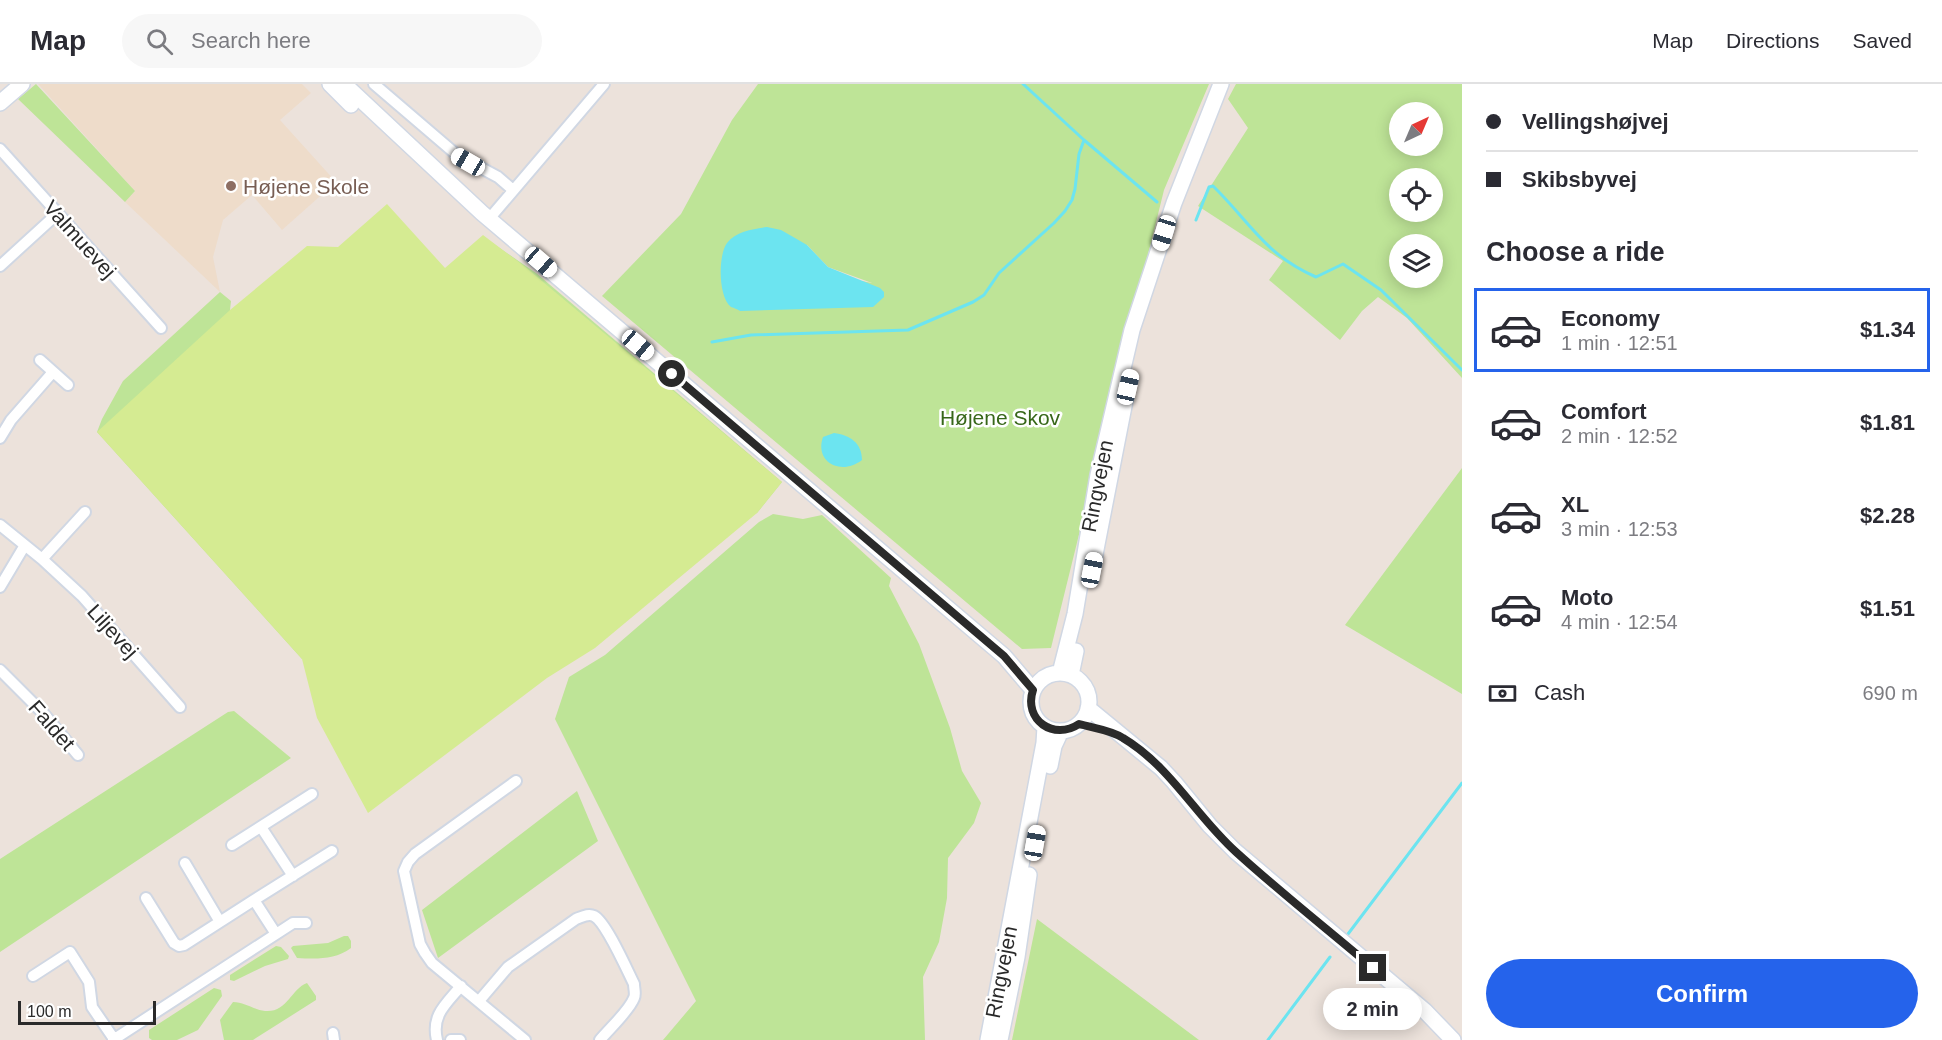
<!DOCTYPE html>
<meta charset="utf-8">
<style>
:root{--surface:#fff;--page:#f7f7f7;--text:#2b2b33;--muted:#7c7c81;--line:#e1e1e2;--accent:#2563eb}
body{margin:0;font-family:Arial,sans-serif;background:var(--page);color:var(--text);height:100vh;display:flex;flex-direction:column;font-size:22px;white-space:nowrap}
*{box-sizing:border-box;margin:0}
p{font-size:20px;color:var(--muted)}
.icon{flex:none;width:33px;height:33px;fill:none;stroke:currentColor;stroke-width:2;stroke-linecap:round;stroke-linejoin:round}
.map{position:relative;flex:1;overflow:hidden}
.details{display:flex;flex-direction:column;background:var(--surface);width:480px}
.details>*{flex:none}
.hud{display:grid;align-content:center;height:132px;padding:0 24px;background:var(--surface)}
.needle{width:39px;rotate:44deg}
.buttons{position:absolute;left:1389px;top:18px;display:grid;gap:12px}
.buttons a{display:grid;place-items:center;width:54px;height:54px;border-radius:50%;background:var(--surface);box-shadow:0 3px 15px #0003;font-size:30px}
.scale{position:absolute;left:18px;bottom:15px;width:138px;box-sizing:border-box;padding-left:6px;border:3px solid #2a2a2a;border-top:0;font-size:16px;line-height:21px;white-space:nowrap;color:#2a2a2a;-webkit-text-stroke:4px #fff;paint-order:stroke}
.end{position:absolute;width:27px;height:27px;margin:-14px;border:8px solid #2a2a2a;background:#fff;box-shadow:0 0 0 3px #fff}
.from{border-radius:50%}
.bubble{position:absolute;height:42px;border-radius:21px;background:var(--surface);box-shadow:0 3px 15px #0003;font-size:20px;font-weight:700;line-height:42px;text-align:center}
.car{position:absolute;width:18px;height:36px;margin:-18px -9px;border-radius:8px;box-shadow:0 0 4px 2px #0007;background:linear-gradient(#fff 24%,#345 0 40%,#fff 0 76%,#345 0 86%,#fff 0)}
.hud b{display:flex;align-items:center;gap:21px;height:57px;font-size:22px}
.hud b+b{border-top:2px solid var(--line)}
.hud i{width:15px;height:15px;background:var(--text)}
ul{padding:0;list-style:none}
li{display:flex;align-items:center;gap:18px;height:84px;margin:0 12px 9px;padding:0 12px;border:3px solid transparent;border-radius:0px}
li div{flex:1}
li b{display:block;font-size:22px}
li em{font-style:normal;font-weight:700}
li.current{border-color:var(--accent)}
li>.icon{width:54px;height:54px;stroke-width:1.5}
h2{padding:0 24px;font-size:27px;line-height:72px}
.pay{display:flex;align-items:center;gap:15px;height:66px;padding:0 24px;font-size:22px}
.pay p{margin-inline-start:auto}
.button{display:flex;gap:12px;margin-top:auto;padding:12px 24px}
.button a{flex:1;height:69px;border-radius:36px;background:var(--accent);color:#fff;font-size:24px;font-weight:700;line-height:69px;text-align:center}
header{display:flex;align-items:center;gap:36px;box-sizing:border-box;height:84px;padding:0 30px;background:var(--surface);border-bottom:2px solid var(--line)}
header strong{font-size:28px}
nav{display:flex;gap:33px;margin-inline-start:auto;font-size:21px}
.search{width:420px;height:54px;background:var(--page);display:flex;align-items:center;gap:15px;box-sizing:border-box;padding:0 21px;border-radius:33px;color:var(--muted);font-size:22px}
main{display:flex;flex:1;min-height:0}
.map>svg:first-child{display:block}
</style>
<header>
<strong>Map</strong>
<div class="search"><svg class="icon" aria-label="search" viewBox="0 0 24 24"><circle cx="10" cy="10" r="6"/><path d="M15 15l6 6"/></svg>Search here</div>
<nav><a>Map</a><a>Directions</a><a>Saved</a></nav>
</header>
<main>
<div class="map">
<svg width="1462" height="956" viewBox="0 0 1462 956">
<rect width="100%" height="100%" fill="#ece2db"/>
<path fill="#eedcca" d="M 38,0 L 302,0 L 311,9 L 280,36 L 336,98 L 282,146 L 252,111 L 223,136 L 213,173 L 220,208 L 125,118 L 135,107 Z"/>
<path fill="#bee497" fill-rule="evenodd" d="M 36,0 L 135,107 L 125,118 L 18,15 Z
M 758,0 L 1209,0 L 1164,106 L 1051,564 L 1022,565 L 602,212 L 681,130 L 732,36 ZM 730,156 L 807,161 L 828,183 L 872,199 L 723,170 Z
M 1236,0 L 1462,0 L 1462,294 L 1407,234 L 1378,213 L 1362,227 L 1340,256 L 1269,196 L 1283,177 L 1198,122 L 1248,44 L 1228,15 ZM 1400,28 L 1432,28 L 1432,62 L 1400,62 ZM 1400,94 L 1432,94 L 1432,128 L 1400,128 ZM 1400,160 L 1432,160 L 1432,194 L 1400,194 Z
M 488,156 L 536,189 L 782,398 L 757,429 L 302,575 L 97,348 L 102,335 L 123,297 L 220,208 L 231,217 L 230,226 L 305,556 Z
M 1462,384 L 1462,610 L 1345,541 Z
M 773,430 L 803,435 L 822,431 L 891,494 L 889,502 L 919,560 L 950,644 L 962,687 L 981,719 L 974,739 L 948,774 L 947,814 L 939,858 L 923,893 L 925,956 L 663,956 L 696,917 L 555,635 L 569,593 L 605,571 L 759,438 Z
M 234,627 L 291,674 L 0,868 L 0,775 L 228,628 Z
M 577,707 L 598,757 L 438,874 L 422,826 Z
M 1037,835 L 1199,956 L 1012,956 Z
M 344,852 L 348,852 L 351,857 L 351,864 C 335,876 316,875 297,874 L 291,864 L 293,862 L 328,859 Z
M 276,862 L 281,863 L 289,872 L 288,875 L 265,882 L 234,897 L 230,896 L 230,891 Z
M 307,899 L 316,912 L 316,916 L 253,956 L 224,956 L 220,936 L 233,918 C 245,918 254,926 265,927 C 287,929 291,905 307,899 Z
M 214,904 L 221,906 L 222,912 L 198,946 L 177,956 L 152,956 L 149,954 L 149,946 Z"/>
<path fill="#d5eb92" d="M 387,120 L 445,184 L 483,151 L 524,182 L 782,398 L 757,429 L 595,564 L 547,594 L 368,729 L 317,634 L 302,575 L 97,348 L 230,226 L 307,162 L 338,163 Z"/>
<path fill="#6ce4f0" d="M 767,143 L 781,146 L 795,154 L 807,161 L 828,183 L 880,204 L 884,208 L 884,213 L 873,223 L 740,227 C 739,226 732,223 731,223 C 718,213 718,171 727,159 C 736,147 754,145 767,143 Z
M 834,349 C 850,351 862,359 862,376 C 842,392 814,379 823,353 Z"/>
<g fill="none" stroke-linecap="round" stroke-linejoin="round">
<path stroke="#6ce4f0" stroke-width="3" d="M 1023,0 L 1084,56 L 1157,118
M 1196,136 L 1209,103 L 1213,102 C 1250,138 1265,171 1316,193 L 1343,180 L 1381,206 L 1462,286
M 712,258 L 751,251 L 908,246 L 973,218 L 984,211 L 999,189 L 1054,139 L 1065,127 L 1072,116 L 1075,105 L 1079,70 L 1084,56
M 1348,850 L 1462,699
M 1268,956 L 1330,873"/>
<defs>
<path id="street" d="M 374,0 L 457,71 L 498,93 L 513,106
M 0,65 L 161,244
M 489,135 L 604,0
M 0,182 L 57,130
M 40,276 L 68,301
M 0,354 L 11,336 L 53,288
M 0,441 L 42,475 L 82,512 L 180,623
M 42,475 L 85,428
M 0,503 L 25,461
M 0,586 L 43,629 L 78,671
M 516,697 L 415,770 L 408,778 L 404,787 L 420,860 L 425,869 L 432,879 L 525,956
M 261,743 L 293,792
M 232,761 L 312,710
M 185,779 L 220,838
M 146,814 L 174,859 L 179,862 L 184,861 L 254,816 L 276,850
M 254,816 L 332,767
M 33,892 L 70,868 L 89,898 L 92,923 L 114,955
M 479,917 L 508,883 L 576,835 C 582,833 588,829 594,832 C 606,838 627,886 634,900 C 634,905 636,910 634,914 C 629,927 609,945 600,956
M 333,949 L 334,956
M 113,956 L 293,839 L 306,839
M 437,956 C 431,931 446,920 461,902
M 451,956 L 460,956"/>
<path id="secondary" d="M 330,0 L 351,21
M 344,0 L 482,129 L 1004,572 L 1033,606
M 0,19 L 22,0
M 1091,491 L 1125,317
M 1060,589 L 1075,530 L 1098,391 L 1132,246 L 1174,119 L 1221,0
M1031 618a29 29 0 1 1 58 0a29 29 0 1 1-58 0Z
M 1071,591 L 1076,567
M 1088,624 L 1161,684 L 1174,698 L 1210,742 L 1235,767 L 1425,927 L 1453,956
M 1050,682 L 1054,662 L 1061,647
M 988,956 L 1044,659 L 1045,643
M 1000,956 L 1017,873 L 1029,791"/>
</defs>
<use href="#street" stroke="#d0d7e3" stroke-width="14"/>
<use href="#secondary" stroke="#d0d7e3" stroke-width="18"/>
<use href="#street" stroke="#fff" stroke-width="10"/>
<use href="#secondary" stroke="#fff" stroke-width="15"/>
</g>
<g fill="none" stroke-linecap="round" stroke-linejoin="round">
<path stroke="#2a2a2a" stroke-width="8" d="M 672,290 L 1004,572 L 1033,606 C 1023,636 1054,657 1079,640 C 1093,644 1111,646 1123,654 C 1170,682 1196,732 1236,768 C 1280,808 1327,845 1373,884"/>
</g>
<circle fill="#8d6e63" stroke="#fff" stroke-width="2" cx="231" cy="102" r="6"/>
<g text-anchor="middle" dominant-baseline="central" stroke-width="5" stroke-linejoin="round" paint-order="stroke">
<g font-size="21" fill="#785e54" stroke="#fff" text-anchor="start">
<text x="243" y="102">Højene Skole</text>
</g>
<g font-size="21" fill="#2a2a2a" stroke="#fff">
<text transform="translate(80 155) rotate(48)">Valmuevej</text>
<text transform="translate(1097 402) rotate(-79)">Ringvejen</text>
<text transform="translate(113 547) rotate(48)">Liljevej</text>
<text transform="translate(52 641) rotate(49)">Faldet</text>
<text transform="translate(1001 888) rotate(-79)">Ringvejen</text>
</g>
<g font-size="21" fill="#376719" stroke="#fff">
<text x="1000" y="333">Højene Skov</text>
</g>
</g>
</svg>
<div class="buttons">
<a><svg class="needle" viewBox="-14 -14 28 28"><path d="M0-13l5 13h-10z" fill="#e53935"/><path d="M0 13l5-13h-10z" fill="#7c7c81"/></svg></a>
<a><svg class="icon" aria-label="locate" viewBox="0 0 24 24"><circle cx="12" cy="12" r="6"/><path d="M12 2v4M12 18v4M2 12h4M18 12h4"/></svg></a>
<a><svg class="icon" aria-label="layers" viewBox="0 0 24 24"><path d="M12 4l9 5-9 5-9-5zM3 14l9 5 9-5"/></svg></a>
</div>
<div class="scale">100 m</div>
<i class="end from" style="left:672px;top:290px"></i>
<i class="end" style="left:1373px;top:884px"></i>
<div class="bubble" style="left:1323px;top:904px;width:99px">2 min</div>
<i class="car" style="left:468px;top:78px;rotate:300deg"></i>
<i class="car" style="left:1164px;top:149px;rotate:197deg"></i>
<i class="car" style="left:541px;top:178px;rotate:131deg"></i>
<i class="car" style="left:638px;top:261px;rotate:130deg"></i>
<i class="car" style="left:1128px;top:303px;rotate:13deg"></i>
<i class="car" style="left:1092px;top:486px;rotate:11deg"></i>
<i class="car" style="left:1035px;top:759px;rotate:10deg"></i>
</div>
<section class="details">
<div class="hud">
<b><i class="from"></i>Vellingshøjvej</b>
<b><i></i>Skibsbyvej</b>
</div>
<h2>Choose a ride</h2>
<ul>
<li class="current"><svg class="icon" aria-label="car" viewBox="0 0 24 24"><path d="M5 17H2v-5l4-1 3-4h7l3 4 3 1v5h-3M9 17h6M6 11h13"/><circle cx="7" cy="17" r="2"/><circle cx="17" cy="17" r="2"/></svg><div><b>Economy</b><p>1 min · 12:51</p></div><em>$1.34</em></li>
<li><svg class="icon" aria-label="car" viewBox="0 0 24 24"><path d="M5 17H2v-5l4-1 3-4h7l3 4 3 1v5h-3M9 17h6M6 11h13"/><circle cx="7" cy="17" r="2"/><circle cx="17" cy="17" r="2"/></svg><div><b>Comfort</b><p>2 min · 12:52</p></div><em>$1.81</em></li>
<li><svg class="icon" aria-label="car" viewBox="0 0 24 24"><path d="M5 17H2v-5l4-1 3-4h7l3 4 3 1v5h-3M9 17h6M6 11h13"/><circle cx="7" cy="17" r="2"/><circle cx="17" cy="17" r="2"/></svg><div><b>XL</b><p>3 min · 12:53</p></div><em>$2.28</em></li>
<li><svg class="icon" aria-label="car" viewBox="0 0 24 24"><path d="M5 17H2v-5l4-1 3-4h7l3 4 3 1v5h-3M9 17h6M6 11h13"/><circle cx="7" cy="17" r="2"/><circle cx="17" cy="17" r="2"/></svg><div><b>Moto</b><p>4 min · 12:54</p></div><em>$1.51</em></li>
</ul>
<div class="pay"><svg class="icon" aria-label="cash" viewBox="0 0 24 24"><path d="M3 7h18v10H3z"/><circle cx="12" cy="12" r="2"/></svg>Cash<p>690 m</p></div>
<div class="button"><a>Confirm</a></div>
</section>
</main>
